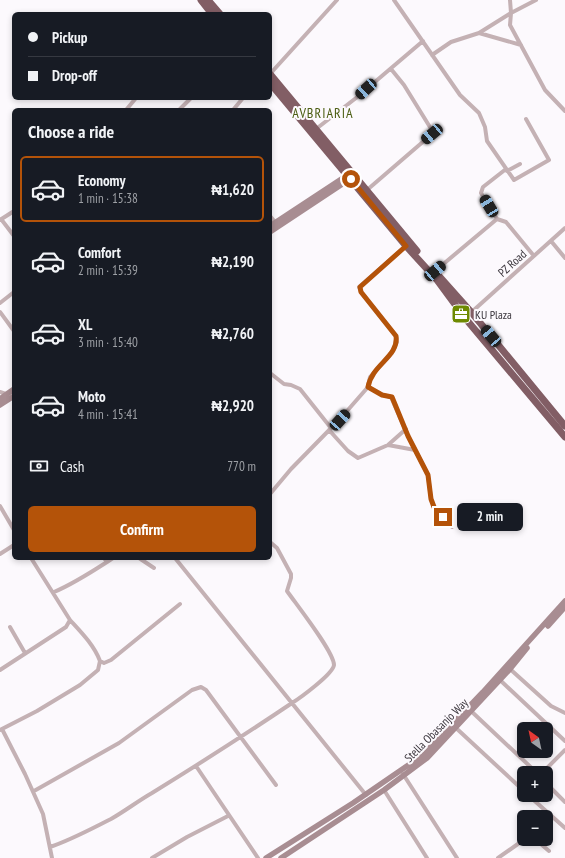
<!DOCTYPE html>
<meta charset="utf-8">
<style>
:root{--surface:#171b24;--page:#20242c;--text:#f1f3f6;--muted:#9ea1a6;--line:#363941;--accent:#b45309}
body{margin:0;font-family:"PT Sans Narrow",sans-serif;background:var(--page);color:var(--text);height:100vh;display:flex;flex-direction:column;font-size:15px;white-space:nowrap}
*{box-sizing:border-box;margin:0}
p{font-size:13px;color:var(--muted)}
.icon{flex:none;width:22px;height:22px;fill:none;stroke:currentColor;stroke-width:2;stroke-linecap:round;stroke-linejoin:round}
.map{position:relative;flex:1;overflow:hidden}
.sheet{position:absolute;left:12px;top:108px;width:260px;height:452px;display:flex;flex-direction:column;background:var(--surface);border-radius:6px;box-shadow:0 2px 6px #0003}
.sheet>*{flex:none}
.top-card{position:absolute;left:12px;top:12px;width:260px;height:88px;border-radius:6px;box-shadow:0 2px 6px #0003;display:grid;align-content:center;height:88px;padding:0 16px;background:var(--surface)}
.needle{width:26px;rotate:327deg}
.controls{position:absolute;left:517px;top:722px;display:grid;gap:8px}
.controls a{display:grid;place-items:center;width:36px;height:36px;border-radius:6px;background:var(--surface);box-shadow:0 2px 6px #0003;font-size:20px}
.end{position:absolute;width:18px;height:18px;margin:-9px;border:5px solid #b45309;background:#fff;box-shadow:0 0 0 2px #fff}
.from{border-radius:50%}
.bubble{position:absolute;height:28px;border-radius:6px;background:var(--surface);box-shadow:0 2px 6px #0003;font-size:13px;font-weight:600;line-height:28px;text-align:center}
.car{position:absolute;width:12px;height:24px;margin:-12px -6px;border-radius:5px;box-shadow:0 0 3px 1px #0007;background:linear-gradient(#222 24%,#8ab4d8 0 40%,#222 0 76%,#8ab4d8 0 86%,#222 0)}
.top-card b{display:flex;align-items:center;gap:14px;height:38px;font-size:15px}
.top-card b+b{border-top:1px solid var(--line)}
.top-card i{width:10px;height:10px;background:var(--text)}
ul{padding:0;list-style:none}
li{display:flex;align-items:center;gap:12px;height:66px;margin:0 8px 6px;padding:0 8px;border:2px solid transparent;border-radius:6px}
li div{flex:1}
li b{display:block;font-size:15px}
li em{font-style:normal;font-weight:600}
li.selected{border-color:var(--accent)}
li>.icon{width:36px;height:36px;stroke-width:1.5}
h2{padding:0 16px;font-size:18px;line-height:48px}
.pay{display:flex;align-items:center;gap:10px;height:44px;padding:0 16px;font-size:15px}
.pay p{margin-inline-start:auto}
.button{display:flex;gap:8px;margin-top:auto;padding:8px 16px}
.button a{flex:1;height:46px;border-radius:6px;background:var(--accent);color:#fff;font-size:16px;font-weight:600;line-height:46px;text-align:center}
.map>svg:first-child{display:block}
</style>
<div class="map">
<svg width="565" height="858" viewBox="0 0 565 858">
<rect width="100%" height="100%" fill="#fcf9fd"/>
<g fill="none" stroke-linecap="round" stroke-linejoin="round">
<path stroke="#c4b1b4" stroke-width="4" d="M 394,0 L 460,95 L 479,113 L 485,127 L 487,141 L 514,180 L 549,160 L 526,119
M 536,0 L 511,13 L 510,25 L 545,90 L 565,111
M 479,33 L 511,13 L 510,0
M 432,55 L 451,42 L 479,33 L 521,45
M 270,74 L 337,0
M 126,110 L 136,98
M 179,110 L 191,98
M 233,110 L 243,98
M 316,129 L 356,98 L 423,41
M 506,169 L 483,187 L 481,193 L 497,219 L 506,222 L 534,256
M 507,171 L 520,164
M 367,190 L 432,134 L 433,132 L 404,85 L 391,69
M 270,216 L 275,222
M 1,219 L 14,236
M 0,220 L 14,211
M 551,241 L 565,258
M 435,271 L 497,219
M 0,303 L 14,292
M 0,312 L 14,331
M 465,318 L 565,228
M 270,373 L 284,384 L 291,385 L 300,389 L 331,428
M 368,387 L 383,395 L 391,397 L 408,436 L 428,475 L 431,499 L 434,507 L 452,527
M 0,392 L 6,394
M 329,430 L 348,451 L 358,458 L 388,445 L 406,429
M 388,445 L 415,450
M 270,494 L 291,469 L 340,419 L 368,387 L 370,377 L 392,353 L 397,342 L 396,336 L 361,292 L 359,287 L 406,246
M 0,506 L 14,530
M 0,554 L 14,545
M 139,558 L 154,568
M 175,558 L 366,795
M 107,562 L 113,558
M 54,592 C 73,584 90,573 107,562 L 104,558
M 10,627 L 25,653
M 100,661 L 104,663 L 111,660 L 180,604
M 510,669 L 551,706 L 565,713
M 0,670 L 66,627 L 70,620 L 31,558
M 500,680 L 565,741
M 471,711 L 537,773
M 456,728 L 524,791
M 2,729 L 25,774 L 43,814 L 52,858
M 0,730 L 37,711 L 80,685 L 98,670 L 100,661 C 94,645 81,632 70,620
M 196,766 L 258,858
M 542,773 L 565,750
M 403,774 L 457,858
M 546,783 L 565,802
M 384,790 L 427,858
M 34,791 L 119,743 L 192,690 L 201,687 L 206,690 L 276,785
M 528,795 L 565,828
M 535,839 L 549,851
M 50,847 C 71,840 91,829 111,819 C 125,811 138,801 152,793 C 199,764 246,734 292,703 C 300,698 333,674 334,665 C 334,652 296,604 287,591 L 291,578 L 291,574 L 277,548 L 270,542
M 152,858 L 187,837 L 228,816
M 498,858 L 525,839"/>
<path stroke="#a88d92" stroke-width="5.5" d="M 270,226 L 349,174
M 270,232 L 353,177
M 0,399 L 14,389
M 0,405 L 14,396
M 548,626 L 565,607
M 266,858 L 353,803 L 423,755 L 483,692 L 565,601
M 281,858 L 384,790 L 427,758 L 510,669 L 527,648"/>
<path stroke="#825e65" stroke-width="7" d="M 201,0 L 212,14
M 208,0 L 220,14
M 270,74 L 417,251
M 270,83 L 406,246 L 437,280 L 465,318 L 565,437
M 439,276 L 472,313 L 565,426"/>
</g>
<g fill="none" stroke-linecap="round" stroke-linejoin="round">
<path stroke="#b45309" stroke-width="5" d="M 351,179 L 406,246 L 360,287 L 361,292 L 396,336 C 399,357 372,364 368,387 L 382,395 L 392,397 L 408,436 L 428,475 L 431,499 L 434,507 L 443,517"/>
</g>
<defs>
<symbol id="office-square" viewBox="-11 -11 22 22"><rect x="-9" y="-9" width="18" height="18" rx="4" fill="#6e8a02" stroke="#fcf9fd"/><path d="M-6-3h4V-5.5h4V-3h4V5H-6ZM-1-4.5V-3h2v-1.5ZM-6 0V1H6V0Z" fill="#fff"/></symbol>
</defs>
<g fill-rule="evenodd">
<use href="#office-square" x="450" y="303" width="22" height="22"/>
</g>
<g text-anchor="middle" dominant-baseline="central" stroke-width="4" stroke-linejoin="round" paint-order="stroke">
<g font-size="12" fill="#39343b" stroke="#fcf9fd">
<text transform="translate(512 263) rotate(-42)">PZ Road</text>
<text transform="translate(436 730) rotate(-45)">Stella Obasanjo Way</text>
</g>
<g font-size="12" fill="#39343b" stroke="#fcf9fd" text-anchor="start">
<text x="475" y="314">KU Plaza</text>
</g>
<g font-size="14" letter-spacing="1" fill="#4b5d12" stroke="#fcf9fd">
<text x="323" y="113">AVBRIARIA</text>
</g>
</g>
</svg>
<div class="controls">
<a><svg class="needle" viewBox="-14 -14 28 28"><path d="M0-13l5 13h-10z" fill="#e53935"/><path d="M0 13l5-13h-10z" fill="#9ea1a6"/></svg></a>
<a>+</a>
<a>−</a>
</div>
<i class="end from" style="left:351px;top:179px"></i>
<i class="end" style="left:443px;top:517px"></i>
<div class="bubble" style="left:457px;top:503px;width:66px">2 min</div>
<i class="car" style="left:366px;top:89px;rotate:228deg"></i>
<i class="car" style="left:432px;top:134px;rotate:230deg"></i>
<i class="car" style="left:489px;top:206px;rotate:329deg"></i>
<i class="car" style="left:435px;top:271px;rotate:50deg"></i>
<i class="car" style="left:491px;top:336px;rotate:320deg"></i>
<i class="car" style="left:340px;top:420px;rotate:42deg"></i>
<div class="top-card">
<b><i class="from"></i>Pickup</b>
<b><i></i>Drop-off</b>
</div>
<section class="sheet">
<h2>Choose a ride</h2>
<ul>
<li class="selected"><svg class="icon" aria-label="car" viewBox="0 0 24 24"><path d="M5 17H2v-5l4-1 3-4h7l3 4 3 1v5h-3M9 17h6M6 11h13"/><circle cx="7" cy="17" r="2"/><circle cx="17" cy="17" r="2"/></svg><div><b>Economy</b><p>1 min · 15:38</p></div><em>₦1,620</em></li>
<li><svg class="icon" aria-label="car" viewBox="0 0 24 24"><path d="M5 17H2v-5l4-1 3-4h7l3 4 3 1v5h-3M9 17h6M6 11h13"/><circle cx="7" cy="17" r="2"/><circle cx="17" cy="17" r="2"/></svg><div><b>Comfort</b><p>2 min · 15:39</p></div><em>₦2,190</em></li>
<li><svg class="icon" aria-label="car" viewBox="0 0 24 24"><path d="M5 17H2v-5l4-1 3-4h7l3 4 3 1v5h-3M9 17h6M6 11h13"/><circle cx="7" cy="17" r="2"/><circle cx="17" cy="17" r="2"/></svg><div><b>XL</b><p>3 min · 15:40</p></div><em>₦2,760</em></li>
<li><svg class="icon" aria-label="car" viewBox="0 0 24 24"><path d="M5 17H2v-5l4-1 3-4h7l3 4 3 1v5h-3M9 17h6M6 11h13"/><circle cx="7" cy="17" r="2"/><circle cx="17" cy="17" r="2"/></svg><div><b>Moto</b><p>4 min · 15:41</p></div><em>₦2,920</em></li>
</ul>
<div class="pay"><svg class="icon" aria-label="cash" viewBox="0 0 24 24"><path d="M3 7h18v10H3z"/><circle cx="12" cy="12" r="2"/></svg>Cash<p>770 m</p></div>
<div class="button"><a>Confirm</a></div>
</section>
</div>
